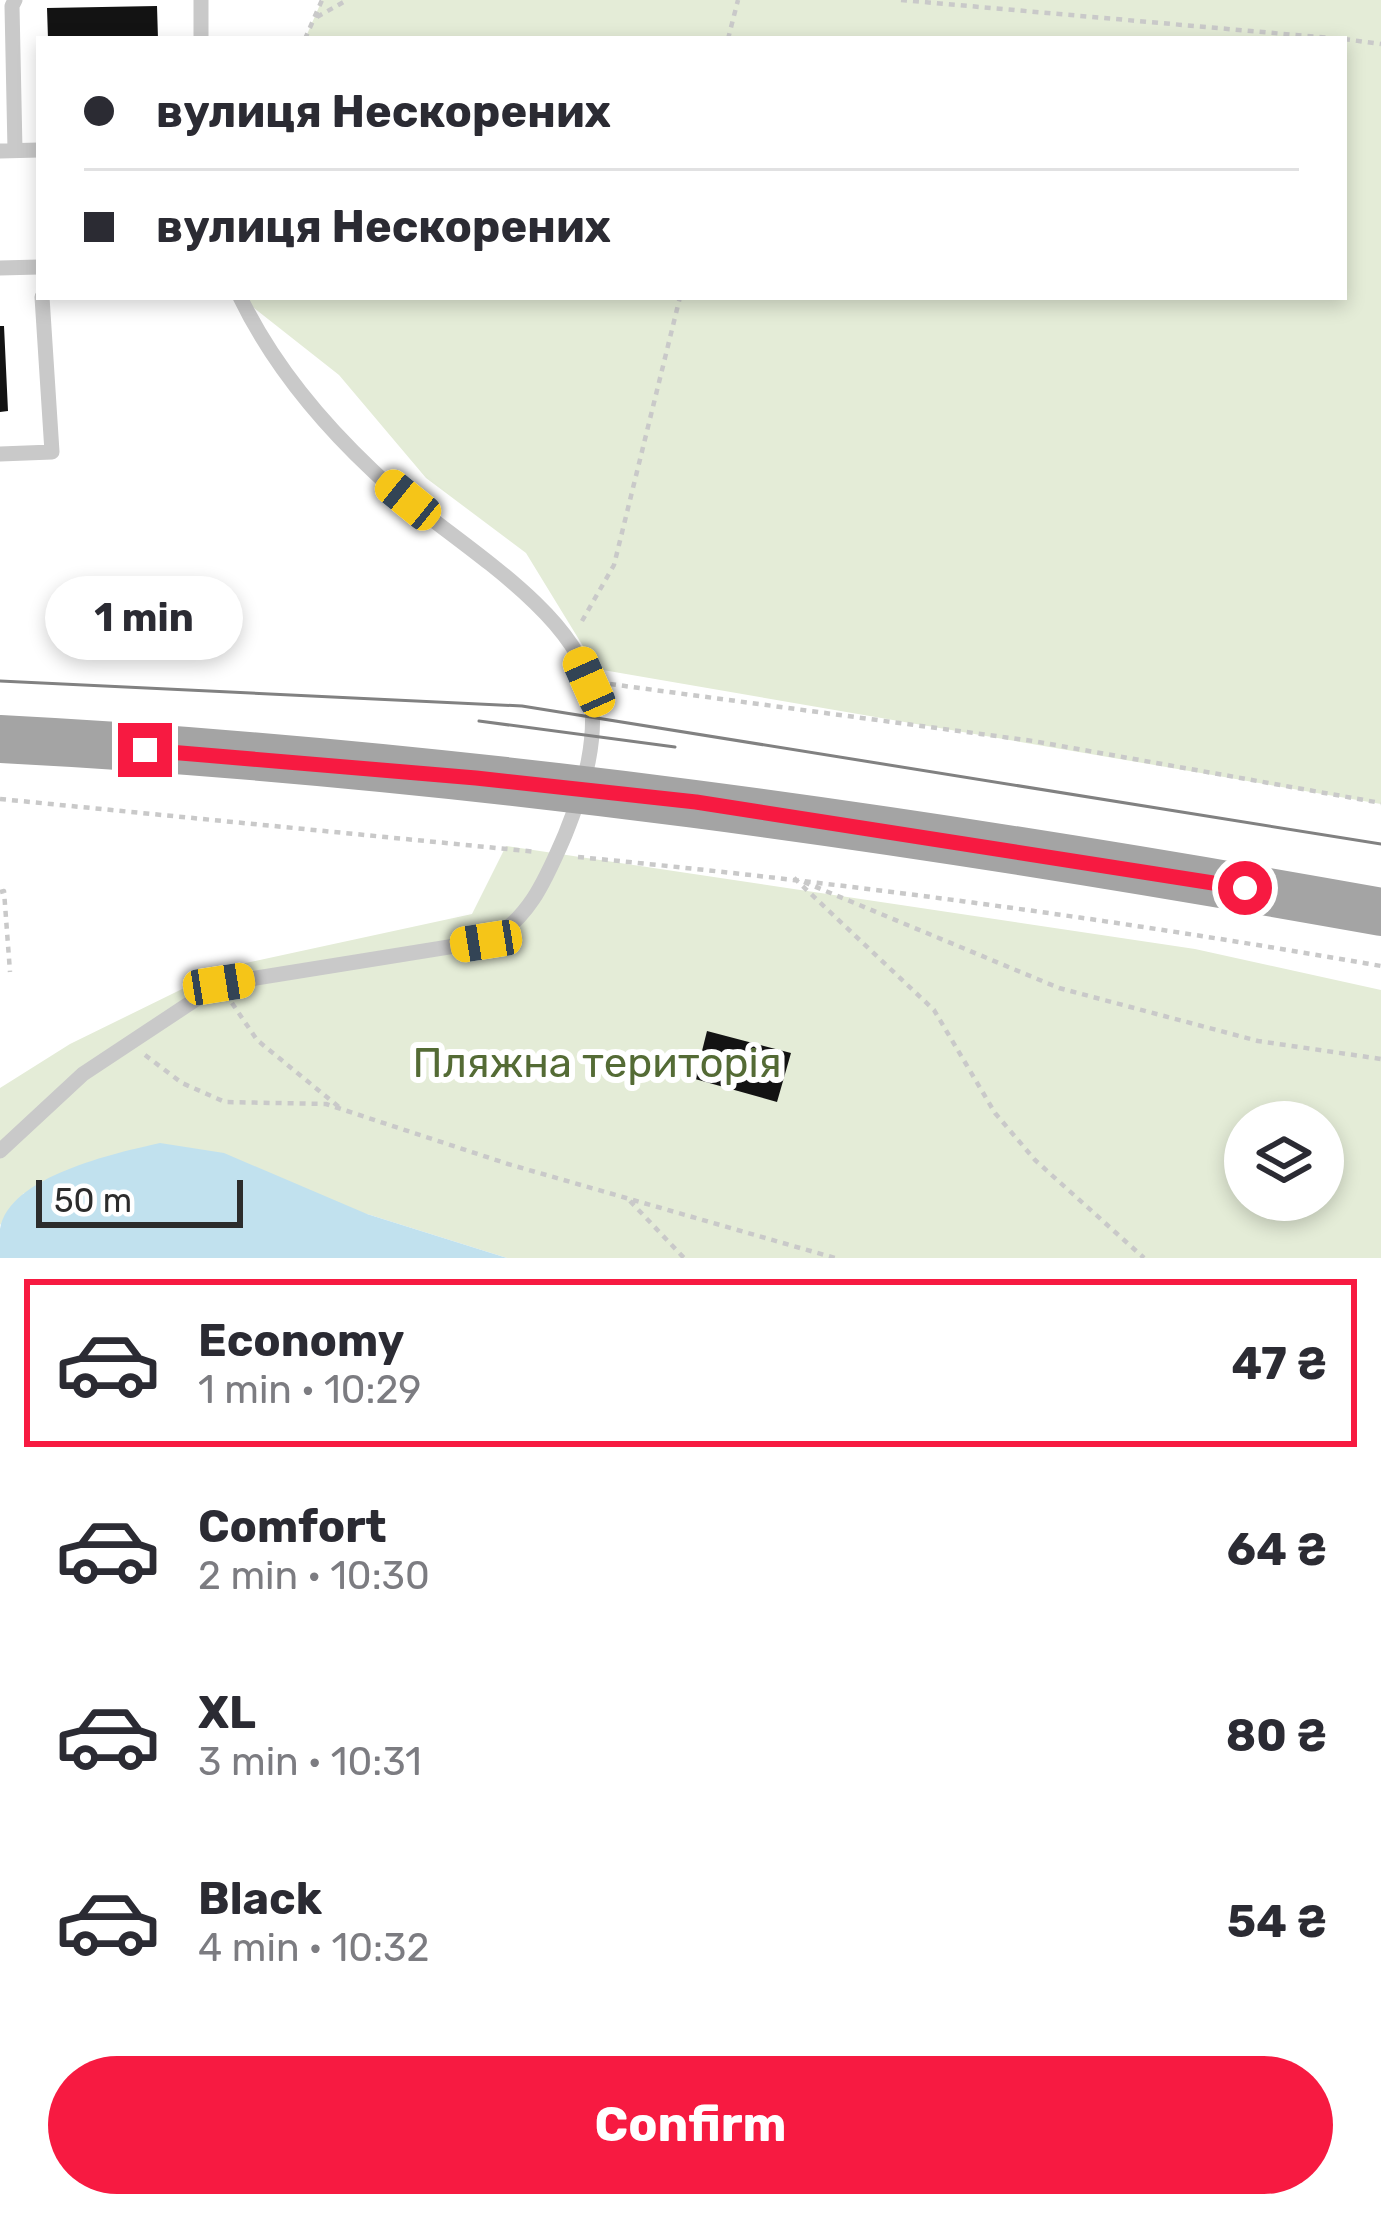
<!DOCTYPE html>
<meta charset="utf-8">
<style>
:root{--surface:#fff;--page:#f2f2f3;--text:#2b2b33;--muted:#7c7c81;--line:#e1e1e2;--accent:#f71a41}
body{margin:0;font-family:Rubik,sans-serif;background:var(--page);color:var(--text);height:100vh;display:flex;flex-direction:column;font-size:45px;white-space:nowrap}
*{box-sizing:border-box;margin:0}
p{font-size:39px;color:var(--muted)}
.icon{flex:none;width:66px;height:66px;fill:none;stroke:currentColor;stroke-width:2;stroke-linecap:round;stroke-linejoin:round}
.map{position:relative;height:1258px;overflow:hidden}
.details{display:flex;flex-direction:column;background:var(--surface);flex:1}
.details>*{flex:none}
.top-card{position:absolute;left:36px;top:36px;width:1311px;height:264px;border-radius:0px;box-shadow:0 6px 18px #0003;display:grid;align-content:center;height:264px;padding:0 48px;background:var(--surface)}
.tools{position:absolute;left:1224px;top:1101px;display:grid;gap:24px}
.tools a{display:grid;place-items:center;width:120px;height:120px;border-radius:50%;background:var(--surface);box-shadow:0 6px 18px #0003;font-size:60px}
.scale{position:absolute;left:36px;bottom:30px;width:207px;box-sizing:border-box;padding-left:12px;border:6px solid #2c2c2c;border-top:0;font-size:33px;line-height:42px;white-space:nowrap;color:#2c2c2c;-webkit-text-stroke:9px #fff;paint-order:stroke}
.end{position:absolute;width:54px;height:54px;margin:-27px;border:15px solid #f71a41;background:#fff;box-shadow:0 0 0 6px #fff}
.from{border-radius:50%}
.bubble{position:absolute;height:84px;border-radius:42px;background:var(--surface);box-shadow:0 6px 18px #0003;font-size:39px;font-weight:700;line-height:84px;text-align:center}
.car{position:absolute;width:36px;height:72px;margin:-36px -18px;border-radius:15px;box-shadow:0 0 9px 3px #0007;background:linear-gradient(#f5c518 24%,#345 0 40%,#f5c518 0 76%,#345 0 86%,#f5c518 0)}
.top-card b{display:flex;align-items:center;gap:42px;height:114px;font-size:45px}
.top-card b+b{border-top:3px solid var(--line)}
.top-card i{width:30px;height:30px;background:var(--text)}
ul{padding:21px 0 0;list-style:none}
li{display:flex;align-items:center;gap:36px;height:168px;margin:0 24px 18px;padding:0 24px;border:6px solid transparent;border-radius:0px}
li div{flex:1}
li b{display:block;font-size:45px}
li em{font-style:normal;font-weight:700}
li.active{border-color:var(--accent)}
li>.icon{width:108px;height:108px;stroke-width:1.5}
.cta{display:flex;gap:24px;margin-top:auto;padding:24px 48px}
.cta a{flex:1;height:138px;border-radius:72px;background:var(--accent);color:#fff;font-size:48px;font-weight:700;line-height:138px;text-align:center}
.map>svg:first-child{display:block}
</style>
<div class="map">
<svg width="1381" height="1258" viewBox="0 0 1381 1258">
<rect width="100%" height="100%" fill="#fff"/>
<path fill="#e4ecd7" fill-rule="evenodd" d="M 322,0 L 1381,0 L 1381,804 L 597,669 L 526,553 L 426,478 L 339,375 L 240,297 L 1344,297 L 1344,39 L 305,39 Z
M 506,846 L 1195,949 L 1381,990 L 1381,1258 L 507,1258 L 367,1214 L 24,1193 L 0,1225 L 0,1088 L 70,1044 L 227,967 L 472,914 ZM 1245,1122 L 1323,1122 L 1323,1200 L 1245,1200 Z"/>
<path fill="#c1e1ee" d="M 160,1143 L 224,1153 L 367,1214 L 507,1258 L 0,1258 C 0,1249 0,1238 0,1229 C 9,1176 116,1153 160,1143 Z"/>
<path fill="#131313" d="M 157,6 L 158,39 L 48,39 L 47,8 Z
M 0,326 L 4,326 L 8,411 L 0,412 Z
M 707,1031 L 791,1053 L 777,1102 L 695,1079 Z"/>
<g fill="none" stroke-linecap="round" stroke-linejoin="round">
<path stroke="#c9c9c9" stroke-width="4.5" stroke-dasharray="6 6" stroke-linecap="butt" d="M 901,0 L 1341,39
M 317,17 L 347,0
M 305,39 L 322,0
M 728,39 L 738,0
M 1344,39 L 1381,44
M 582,621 L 614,565 L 680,297
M 610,684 L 1033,741 L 1381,803
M 0,799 L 537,852
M 578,857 C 848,883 1114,919 1381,966
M 794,878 L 934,1010 L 995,1113 L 1035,1160 L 1144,1258
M 804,882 L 1059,988 L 1258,1041 L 1381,1059
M 0,892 L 4,891 L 10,972
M 232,1003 L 257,1040 L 339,1107
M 145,1055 L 182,1083 L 225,1102 L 326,1104 L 508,1164 L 835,1258
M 630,1201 L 684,1258"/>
<path stroke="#c9c9c9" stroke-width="15" d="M 15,0 L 12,6 L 15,150
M 201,0 L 201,39
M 0,151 L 39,150
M 0,268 L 39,267
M 0,454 L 52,452 L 42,297
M 0,1151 L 83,1074 L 219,984 L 486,941 C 529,922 547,876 565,835 C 584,788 600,736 589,684 C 572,604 430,527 372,470 C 320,421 271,361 240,297"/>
<path stroke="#a4a4a4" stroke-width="48" d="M 0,739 C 464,763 924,830 1381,912"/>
<path stroke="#818181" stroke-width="3" d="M 0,681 L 522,706 L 1381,844
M 479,721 L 675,747"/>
</g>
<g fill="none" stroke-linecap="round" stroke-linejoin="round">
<path stroke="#f71a41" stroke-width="15" d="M 145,750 L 476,778 L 696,802 L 1245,888"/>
</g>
<g text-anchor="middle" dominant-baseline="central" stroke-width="12" stroke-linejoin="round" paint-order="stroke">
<g font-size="42" fill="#546b35" stroke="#fff">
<text x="597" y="1063">Пляжна територія</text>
</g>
</g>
</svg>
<div class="tools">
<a><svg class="icon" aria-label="layers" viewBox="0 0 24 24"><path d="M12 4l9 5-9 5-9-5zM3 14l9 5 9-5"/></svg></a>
</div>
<div class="scale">50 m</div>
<i class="end from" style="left:1245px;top:888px"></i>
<i class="end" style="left:145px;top:750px"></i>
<div class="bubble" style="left:45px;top:576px;width:198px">1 min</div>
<i class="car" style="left:408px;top:500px;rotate:309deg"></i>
<i class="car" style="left:589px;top:682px;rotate:336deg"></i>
<i class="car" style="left:486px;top:941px;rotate:261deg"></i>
<i class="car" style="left:219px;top:984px;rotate:81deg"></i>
<div class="top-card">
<b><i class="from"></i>вулиця Нескорених</b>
<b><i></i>вулиця Нескорених</b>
</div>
</div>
<section class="details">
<ul>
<li class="active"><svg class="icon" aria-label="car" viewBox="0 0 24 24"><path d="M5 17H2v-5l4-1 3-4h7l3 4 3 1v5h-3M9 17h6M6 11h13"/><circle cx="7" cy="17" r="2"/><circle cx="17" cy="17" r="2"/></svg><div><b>Economy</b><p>1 min · 10:29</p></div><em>47 ₴</em></li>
<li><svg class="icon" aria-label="car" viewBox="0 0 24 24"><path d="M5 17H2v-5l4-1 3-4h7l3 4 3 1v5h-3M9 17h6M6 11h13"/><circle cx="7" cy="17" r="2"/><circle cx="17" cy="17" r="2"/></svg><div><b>Comfort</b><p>2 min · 10:30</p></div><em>64 ₴</em></li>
<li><svg class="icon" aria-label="car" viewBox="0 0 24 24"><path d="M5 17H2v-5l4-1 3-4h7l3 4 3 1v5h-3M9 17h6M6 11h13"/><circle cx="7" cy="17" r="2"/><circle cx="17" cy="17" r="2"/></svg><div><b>XL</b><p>3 min · 10:31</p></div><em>80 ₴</em></li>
<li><svg class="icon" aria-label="car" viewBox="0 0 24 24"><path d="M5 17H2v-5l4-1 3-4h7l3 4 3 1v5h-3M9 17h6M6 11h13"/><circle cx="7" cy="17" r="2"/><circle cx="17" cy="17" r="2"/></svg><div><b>Black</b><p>4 min · 10:32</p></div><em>54 ₴</em></li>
</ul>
<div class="cta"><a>Confirm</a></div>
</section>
